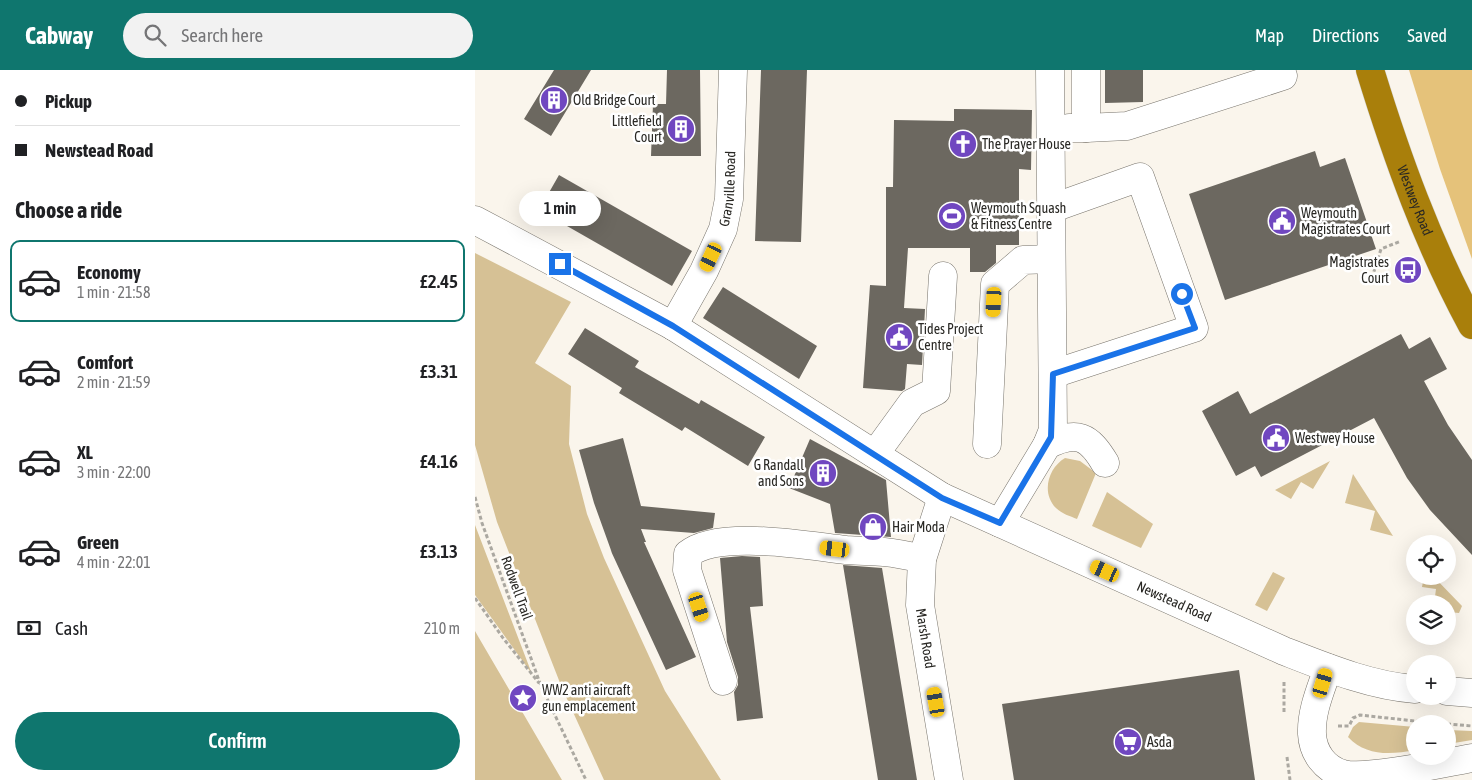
<!DOCTYPE html>
<meta charset="utf-8">
<style>
:root{--surface:#fff;--page:#f2f2f2;--text:#202124;--muted:#757577;--line:#e0e0e0;--accent:#0f766e}
body{margin:0;font-family:"Asap Condensed",sans-serif;background:var(--page);color:var(--text);height:100vh;display:flex;flex-direction:column;font-size:19px;white-space:nowrap}
*{box-sizing:border-box;margin:0}
p{font-size:16px;color:var(--muted)}
.icon{flex:none;width:28px;height:28px;fill:none;stroke:currentColor;stroke-width:2;stroke-linecap:round;stroke-linejoin:round}
.map{position:relative;flex:1;overflow:hidden}
.panel{display:flex;flex-direction:column;background:var(--surface);width:475px}
.panel>*{flex:none}
.guide{display:grid;align-content:center;height:110px;padding:0 15px;background:var(--surface)}
.buttons{position:absolute;left:931px;top:465px;display:grid;gap:10px}
.buttons a{display:grid;place-items:center;width:50px;height:50px;border-radius:50%;background:var(--surface);box-shadow:0 5px 20px #0002;font-size:25px}
.end{position:absolute;width:22px;height:22px;margin:-11px;border:6px solid #1a73e8;background:#fff;box-shadow:0 0 0 2px #fff}
.from{border-radius:50%}
.bubble{position:absolute;height:35px;border-radius:18px;background:var(--surface);box-shadow:0 5px 20px #0002;font-size:16px;font-weight:600;line-height:35px;text-align:center}
.car{position:absolute;width:15px;height:30px;margin:-15px -8px;border-radius:6px;box-shadow:0 0 4px 1px #0007;background:linear-gradient(#f5c518 24%,#345 0 40%,#f5c518 0 76%,#345 0 86%,#f5c518 0)}
.guide b{display:flex;align-items:center;gap:18px;height:48px;font-size:19px}
.guide b+b{border-top:1px solid var(--line)}
.guide i{width:12px;height:12px;background:var(--text)}
ul{padding:0;list-style:none}
li{display:flex;align-items:center;gap:15px;height:82px;margin:0 10px 8px;padding:0 5px;border:2px solid transparent;border-radius:10px}
li div{flex:1}
li b{display:block;font-size:19px}
li em{font-style:normal;font-weight:600}
li.active{border-color:var(--accent)}
li>.icon{width:45px;height:45px;stroke-width:1.5}
h2{padding:0 15px;font-size:22px;line-height:60px}
.pay{display:flex;align-items:center;gap:12px;height:55px;padding:0 15px;font-size:19px}
.pay p{margin-inline-start:auto}
.button{display:flex;gap:10px;margin-top:auto;padding:10px 15px}
.button a{flex:1;height:58px;border-radius:30px;background:var(--accent);color:#fff;font-size:20px;font-weight:600;line-height:58px;text-align:center}
header{display:flex;align-items:center;gap:30px;box-sizing:border-box;height:70px;padding:0 25px;background:var(--accent);color:#fff}
header strong{font-size:24px}
nav{display:flex;gap:28px;margin-inline-start:auto;font-size:18px}
.search{width:350px;height:45px;background:var(--page);display:flex;align-items:center;gap:12px;box-sizing:border-box;padding:0 18px;border-radius:28px;color:var(--muted);font-size:19px}
main{display:flex;flex:1;min-height:0}
.map>svg:first-child{display:block}
</style>
<header>
<strong>Cabway</strong>
<div class="search"><svg class="icon" aria-label="search" viewBox="0 0 24 24"><circle cx="10" cy="10" r="6"/><path d="M15 15l6 6"/></svg>Search here</div>
<nav><a>Map</a><a>Directions</a><a>Saved</a></nav>
</header>
<main>
<section class="panel">
<div class="guide">
<b><i class="from"></i>Pickup</b>
<b><i></i>Newstead Road</b>
</div>
<h2>Choose a ride</h2>
<ul>
<li class="active"><svg class="icon" aria-label="car" viewBox="0 0 24 24"><path d="M5 17H2v-5l4-1 3-4h7l3 4 3 1v5h-3M9 17h6M6 11h13"/><circle cx="7" cy="17" r="2"/><circle cx="17" cy="17" r="2"/></svg><div><b>Economy</b><p>1 min · 21:58</p></div><em>£2.45</em></li>
<li><svg class="icon" aria-label="car" viewBox="0 0 24 24"><path d="M5 17H2v-5l4-1 3-4h7l3 4 3 1v5h-3M9 17h6M6 11h13"/><circle cx="7" cy="17" r="2"/><circle cx="17" cy="17" r="2"/></svg><div><b>Comfort</b><p>2 min · 21:59</p></div><em>£3.31</em></li>
<li><svg class="icon" aria-label="car" viewBox="0 0 24 24"><path d="M5 17H2v-5l4-1 3-4h7l3 4 3 1v5h-3M9 17h6M6 11h13"/><circle cx="7" cy="17" r="2"/><circle cx="17" cy="17" r="2"/></svg><div><b>XL</b><p>3 min · 22:00</p></div><em>£4.16</em></li>
<li><svg class="icon" aria-label="car" viewBox="0 0 24 24"><path d="M5 17H2v-5l4-1 3-4h7l3 4 3 1v5h-3M9 17h6M6 11h13"/><circle cx="7" cy="17" r="2"/><circle cx="17" cy="17" r="2"/></svg><div><b>Green</b><p>4 min · 22:01</p></div><em>£3.13</em></li>
</ul>
<div class="pay"><svg class="icon" aria-label="cash" viewBox="0 0 24 24"><path d="M3 7h18v10H3z"/><circle cx="12" cy="12" r="2"/></svg>Cash<p>210 m</p></div>
<div class="button"><a>Confirm</a></div>
</section>
<div class="map">
<svg width="997" height="710" viewBox="0 0 997 710">
<rect width="100%" height="100%" fill="#faf5ec"/>
<path fill="#d6c195" d="M 0,183 L 96,232 L 60,293 L 96,316 L 94,374 L 112,444 L 129,488 L 190,621 L 246,710 L 129,710 L 87,618 L 22,452 L 0,375 Z
M 590,388 L 605,391 L 621,403 L 602,449 C 595,446 587,444 581,438 C 566,423 573,398 590,388 Z
M 855,391 L 838,419 L 826,412 L 816,429 L 800,420 Z
M 878,404 L 918,466 L 895,460 L 900,441 L 870,433 Z
M 632,422 L 678,454 L 666,478 L 617,456 Z
M 0,455 L 57,604 L 0,525 Z
M 798,502 L 810,508 L 792,541 L 780,535 Z
M 949,506 L 958,506 L 987,536 L 984,543 L 973,542 L 972,534 L 959,534 L 961,519 L 947,517 Z
M 0,561 L 4,568 L 87,710 L 0,710 Z
M 884,652 L 940,657 L 940,680 C 915,685 891,686 873,667 L 878,657 Z
M 973,660 L 997,661 L 997,670 L 973,674 Z"/>
<path fill="#e5c27a" d="M 934,0 L 997,0 L 997,189 L 965,99 Z"/>
<path fill="#6c6860" d="M 79,0 L 116,0 L 76,66 L 49,49 Z
M 192,0 L 225,0 L 226,86 L 176,86 L 178,34 L 191,34 Z
M 286,0 L 332,0 L 326,172 L 280,171 Z
M 630,0 L 668,0 L 668,32 L 630,33 Z
M 479,39 L 557,40 L 556,100 L 544,99 L 544,175 L 521,175 L 521,193 L 510,202 L 495,202 L 495,178 L 433,178 L 429,238 L 450,239 L 447,295 L 432,294 L 430,319 L 427,321 L 388,318 L 395,215 L 411,216 L 411,117 L 418,117 L 419,50 L 479,51 Z
M 840,81 L 845,97 L 870,88 L 901,179 L 750,230 L 714,124 Z
M 84,105 L 217,181 L 197,216 L 64,140 Z
M 248,217 L 342,276 L 324,309 L 228,248 Z
M 110,258 L 164,291 L 160,297 L 224,334 L 226,330 L 290,367 L 273,396 L 210,357 L 207,361 L 144,323 L 147,318 L 93,284 Z
M 926,264 L 934,279 L 955,267 L 972,299 L 949,311 L 973,355 L 997,390 L 997,485 L 955,440 L 932,408 L 899,348 L 786,407 L 780,396 L 761,406 L 727,341 L 763,321 L 775,344 Z
M 148,368 L 166,436 L 240,443 L 238,458 L 219,463 L 166,459 L 171,472 L 169,472 L 221,587 L 191,600 L 135,479 L 137,483 L 119,433 L 104,380 Z
M 335,369 L 411,410 L 416,467 L 360,463 L 355,434 L 314,418 Z
M 267,486 L 285,487 L 288,536 L 275,537 L 288,648 L 262,651 L 259,622 L 263,615 L 263,607 L 252,572 L 245,488 Z
M 368,495 L 407,498 L 442,710 L 403,710 Z
M 764,600 L 780,710 L 539,710 L 527,634 Z"/>
<g fill="none" stroke-linecap="round" stroke-linejoin="round">
<defs>
<g id="minor">
<path d="M 594,58 L 611,58 L 611,0"/>
<path d="M 611,58 L 652,56 L 808,6"/>
<path d="M 575,139 L 665,107 L 719,258 L 578,304"/>
<path id="s1" d="M 0,150 L 198,256 L 467,427 L 809,581 C 850,597 896,616 940,619"/>
<path id="s2" d="M 198,256 L 229,201 L 248,159 L 254,129 L 258,0"/>
<path d="M 512,374 L 520,214 L 548,190 L 576,189"/>
<path d="M 572,375 C 602,360 614,366 630,393"/>
<path d="M 400,384 L 437,333 L 461,321 L 468,206"/>
<path id="s3" d="M 467,427 L 447,489 L 445,535 L 474,710"/>
<path d="M 525,453 L 572,375 L 578,360 L 575,0"/>
<path d="M 853,598 C 846,619 836,641 837,664 C 838,683 850,699 868,704 C 892,710 969,693 997,688"/>
<path d="M 248,611 L 212,500 L 213,484 C 243,459 333,476 371,480 C 384,481 397,481 409,482 C 422,483 435,486 447,489"/>
<path d="M 972,621 L 997,623"/>
</g>
<g id="highway">
<path id="s4" d="M 895,0 C 922,88 953,174 997,255"/>
</g>
</defs>
<use href="#minor" stroke="#78746c" stroke-width="29"/>
<use href="#highway" stroke="#d4d4d3" stroke-width="29"/>
<path stroke="#aba8a1" stroke-width="3" stroke-dasharray="4 2.5" stroke-linecap="butt" d="M 895,214 L 906,179 L 926,171
M 0,427 L 7,453 L 66,616 L 111,710
M 0,528 L 28,568 L 64,613
M 809,642 L 809,611
M 972,654 L 997,656
M 863,656 L 874,656 L 878,648 L 885,645 L 967,654
M 812,687 L 815,710"/>
<use href="#minor" stroke="#fff" stroke-width="28"/>
<use href="#highway" stroke="#a97f0b" stroke-width="28"/>
</g>
<g fill="none" stroke-linecap="round" stroke-linejoin="round">
<path stroke="#1a73e8" stroke-width="6" d="M 85,194 L 198,256 L 467,428 L 525,453 L 576,367 L 578,304 L 720,258 L 707,224"/>
</g>
<defs>
<symbol id="building-disc" viewBox="-11 -11 22 22"><circle r="9.5" fill="#7047c0" stroke="#fff"/><path d="M-4-6H4V6H1V3H-1V6H-4ZM-2.5-4.3h1.7v1.8h-1.7ZM.8-4.3h1.7v1.8H.8ZM-2.5-1h1.7V.8h-1.7ZM.8-1h1.7V.8H.8Z" fill="#fff"/></symbol>
<symbol id="church-disc" viewBox="-11 -11 22 22"><circle r="9.5" fill="#7047c0" stroke="#fff"/><path d="M-1.2-6h2.4v3.5h3.3v2.4h-3.3V6h-2.4V-.1h-3.3v-2.4h3.3Z" fill="#fff"/></symbol>
<symbol id="stadium-disc" viewBox="-11 -11 22 22"><circle r="9.5" fill="#7047c0" stroke="#fff"/><path d="M0-5a6.5 5 0 1 0 0 10a6.5 5 0 1 0 0-10ZM-3.5-1.8h7v3.6h-7Z" fill="#fff"/></symbol>
<symbol id="civic-disc" viewBox="-11 -11 22 22"><circle r="9.5" fill="#7047c0" stroke="#fff"/><path d="M-.6-6.5H3V-4.5H.6V-3L4-1V1h2V6H-6V1h2V-1L-.6-3ZM-1.2 2.5V6h2.4V2.5Z" fill="#fff"/></symbol>
<symbol id="bus-disc" viewBox="-11 -11 22 22"><circle r="9.5" fill="#7047c0" stroke="#fff"/><path d="M-5-6H5V4H4V6H2V4H-2V6H-4V4H-5ZM-3.5-4V0h7V-4ZM-3.5 1.2v1.5H-2V1.2ZM2 1.2v1.5H3.5V1.2Z" fill="#fff"/></symbol>
<symbol id="shop-disc" viewBox="-11 -11 22 22"><circle r="9.5" fill="#7047c0" stroke="#fff"/><path d="M-5-2.5h2.3a2.7 3.5 0 0 1 5.4 0H5L5.5 6h-11ZM-1.5-2.5h3a1.5 2.3 0 0 0-3 0Z" fill="#fff"/></symbol>
<symbol id="sight-disc" viewBox="-11 -11 22 22"><circle r="9.5" fill="#7047c0" stroke="#fff"/><path d="M0-6L1.8-2.2L6-1.7L2.9 1.2L3.7 5.4L0 3.3L-3.7 5.4L-2.9 1.2L-6-1.7L-1.8-2.2Z" fill="#fff"/></symbol>
<symbol id="supermarket-disc" viewBox="-11 -11 22 22"><circle r="9.5" fill="#7047c0" stroke="#fff"/><path d="M-6-5.5h2.5l.6 2H6L4.5 2H-2.5L-4.4-4H-6ZM-1.5 3.2a1.3 1.3 0 1 0 .1 0ZM3 3.2a1.3 1.3 0 1 0 .1 0Z" fill="#fff"/></symbol>
</defs>
<g fill-rule="evenodd">
<use href="#building-disc" x="63" y="14" width="32" height="32"/>
<use href="#building-disc" x="190" y="43" width="32" height="32"/>
<use href="#church-disc" x="472" y="58" width="32" height="32"/>
<use href="#stadium-disc" x="461" y="130" width="32" height="32"/>
<use href="#civic-disc" x="791" y="135" width="32" height="32"/>
<use href="#bus-disc" x="917" y="184" width="32" height="32"/>
<use href="#civic-disc" x="408" y="251" width="32" height="32"/>
<use href="#civic-disc" x="785" y="352" width="32" height="32"/>
<use href="#building-disc" x="332" y="387" width="32" height="32"/>
<use href="#shop-disc" x="382" y="441" width="32" height="32"/>
<use href="#sight-disc" x="32" y="612" width="32" height="32"/>
<use href="#supermarket-disc" x="637" y="656" width="32" height="32"/>
</g>
<g text-anchor="middle" dominant-baseline="central" stroke-width="5" stroke-linejoin="round" paint-order="stroke">
<g font-size="14" fill="#292824" stroke="#fff" text-anchor="start">
<text x="98" y="30">Old Bridge Court</text>
<text x="187" y="51" text-anchor="end">Littlefield<tspan x="187" dy="16">Court</tspan></text>
<text x="507" y="74">The Prayer House</text>
<text x="496" y="138">Weymouth Squash<tspan x="496" dy="16">&amp; Fitness Centre</tspan></text>
<text x="826" y="143">Weymouth<tspan x="826" dy="16">Magistrates Court</tspan></text>
<text x="914" y="192" text-anchor="end">Magistrates<tspan x="914" dy="16">Court</tspan></text>
<text x="443" y="259">Tides Project<tspan x="443" dy="16">Centre</tspan></text>
<text x="820" y="368">Westwey House</text>
<text x="329" y="395" text-anchor="end">G Randall<tspan x="329" dy="16">and Sons</tspan></text>
<text x="417" y="457">Hair Moda</text>
<text x="67" y="620">WW2 anti aircraft<tspan x="67" dy="16">gun emplacement</tspan></text>
<text x="672" y="672">Asda</text>
</g>
<g font-size="14" fill="#292824" stroke="#fff">
<text stroke="none"><textPath href="#s2" startOffset="150">Granville Road</textPath></text>
<text stroke="none"><textPath href="#s4" startOffset="138">Westwey Road</textPath></text>
<text transform="translate(42 518) rotate(70)">Rodwell Trail</text>
<text stroke="none"><textPath href="#s1" startOffset="798">Newstead Road</textPath></text>
<text stroke="none"><textPath href="#s3" startOffset="145">Marsh Road</textPath></text>
</g>
</g>
</svg>
<div class="buttons">
<a><svg class="icon" aria-label="locate" viewBox="0 0 24 24"><circle cx="12" cy="12" r="6"/><path d="M12 2v4M12 18v4M2 12h4M18 12h4"/></svg></a>
<a><svg class="icon" aria-label="layers" viewBox="0 0 24 24"><path d="M12 4l9 5-9 5-9-5zM3 14l9 5 9-5"/></svg></a>
<a>+</a>
<a>−</a>
</div>
<i class="end from" style="left:707px;top:224px"></i>
<i class="end" style="left:85px;top:194px"></i>
<div class="bubble" style="left:44px;top:121px;width:82px">1 min</div>
<i class="car" style="left:236px;top:187px;rotate:205deg"></i>
<i class="car" style="left:519px;top:232px;rotate:183deg"></i>
<i class="car" style="left:360px;top:479px;rotate:277deg"></i>
<i class="car" style="left:630px;top:501px;rotate:294deg"></i>
<i class="car" style="left:224px;top:537px;rotate:162deg"></i>
<i class="car" style="left:848px;top:613px;rotate:17deg"></i>
<i class="car" style="left:461px;top:632px;rotate:350deg"></i>
</div>
</main>
